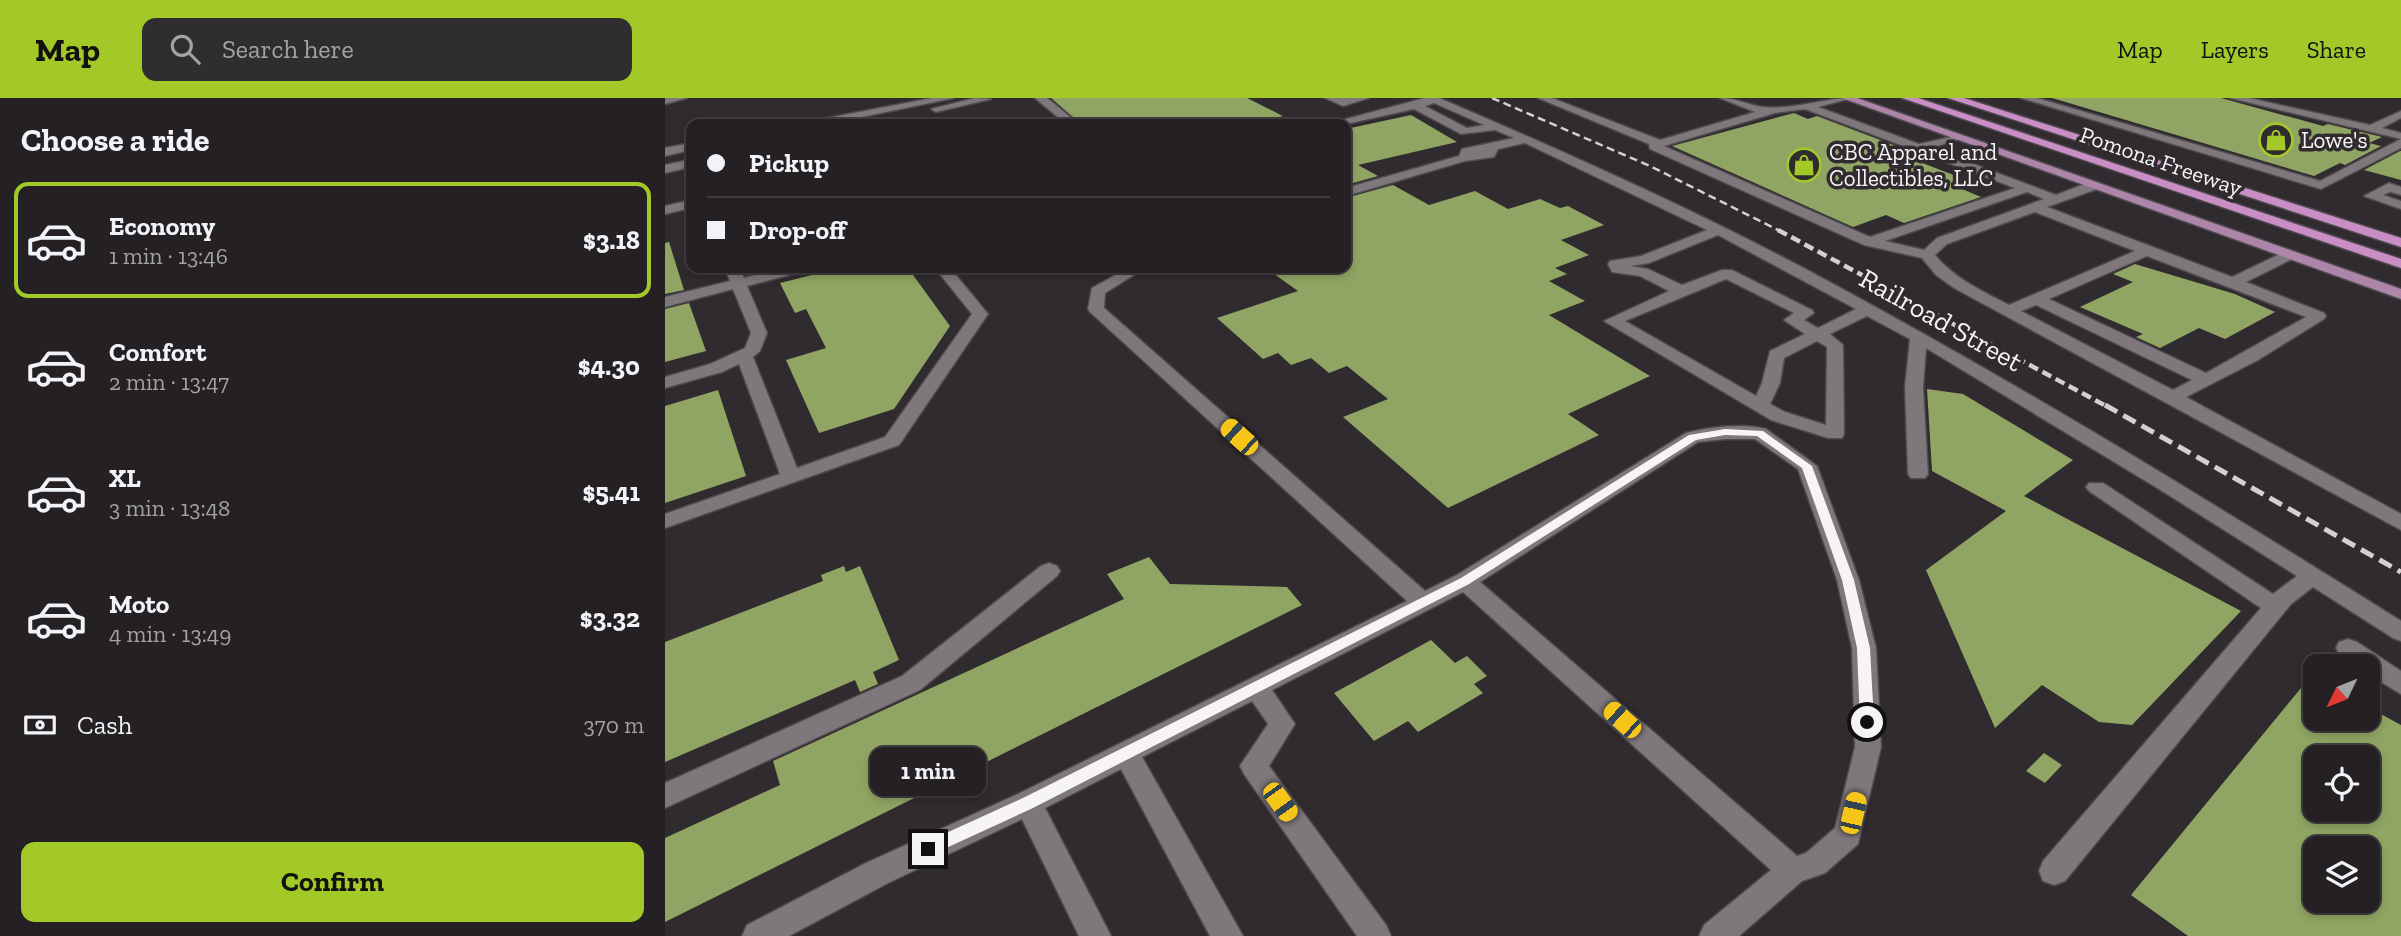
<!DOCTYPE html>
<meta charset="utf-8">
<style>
:root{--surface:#242023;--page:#302d30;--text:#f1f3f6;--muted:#a3a3a6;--line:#413e41;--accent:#a2c928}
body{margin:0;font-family:"Zilla Slab",serif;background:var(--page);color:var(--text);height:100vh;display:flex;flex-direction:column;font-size:26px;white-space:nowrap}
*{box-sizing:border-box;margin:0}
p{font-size:23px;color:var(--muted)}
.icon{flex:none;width:38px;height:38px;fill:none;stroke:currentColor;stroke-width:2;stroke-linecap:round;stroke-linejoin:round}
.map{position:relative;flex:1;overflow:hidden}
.panel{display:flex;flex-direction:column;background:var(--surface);width:665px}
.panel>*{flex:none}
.top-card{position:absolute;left:21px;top:21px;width:665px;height:154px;border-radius:14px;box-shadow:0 4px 10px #0003,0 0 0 2px var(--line);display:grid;align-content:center;height:154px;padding:0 21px;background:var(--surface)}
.needle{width:46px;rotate:227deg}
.buttons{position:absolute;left:1638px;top:556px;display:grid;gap:14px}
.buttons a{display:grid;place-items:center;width:77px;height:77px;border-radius:14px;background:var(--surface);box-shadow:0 4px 10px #0003,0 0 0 2px var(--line);font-size:35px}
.end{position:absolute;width:32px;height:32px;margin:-16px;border:9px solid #f7f4f7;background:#111;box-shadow:0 0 0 4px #111}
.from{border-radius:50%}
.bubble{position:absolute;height:49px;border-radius:14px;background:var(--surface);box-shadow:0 4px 10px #0003,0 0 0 2px var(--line);font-size:23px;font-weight:800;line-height:49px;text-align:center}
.car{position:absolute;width:21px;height:42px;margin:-21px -10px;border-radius:9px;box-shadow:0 0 5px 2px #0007;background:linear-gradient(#f5c518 24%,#345 0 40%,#f5c518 0 76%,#345 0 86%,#f5c518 0)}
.top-card b{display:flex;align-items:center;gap:24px;height:66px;font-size:26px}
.top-card b+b{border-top:2px solid var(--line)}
.top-card i{width:18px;height:18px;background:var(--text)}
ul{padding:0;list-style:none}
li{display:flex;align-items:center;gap:21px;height:116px;margin:0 14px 10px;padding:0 7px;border:4px solid transparent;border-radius:14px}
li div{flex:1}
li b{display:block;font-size:26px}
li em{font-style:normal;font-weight:800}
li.selected{border-color:var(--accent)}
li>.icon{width:63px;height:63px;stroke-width:1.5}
h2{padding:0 21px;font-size:32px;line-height:84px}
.pay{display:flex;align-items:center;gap:18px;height:77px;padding:0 21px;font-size:26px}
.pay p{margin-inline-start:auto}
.action{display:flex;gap:14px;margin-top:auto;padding:14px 21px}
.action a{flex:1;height:80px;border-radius:14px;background:var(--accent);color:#111;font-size:28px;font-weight:800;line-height:80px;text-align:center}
header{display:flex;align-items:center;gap:42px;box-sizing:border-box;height:98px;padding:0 35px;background:var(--accent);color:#111}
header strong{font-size:33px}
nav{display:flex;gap:38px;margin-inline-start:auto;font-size:24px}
.search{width:490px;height:63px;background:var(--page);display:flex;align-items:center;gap:18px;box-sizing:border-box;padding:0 24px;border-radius:14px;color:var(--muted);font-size:26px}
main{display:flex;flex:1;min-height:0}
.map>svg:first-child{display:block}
</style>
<header>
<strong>Map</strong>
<div class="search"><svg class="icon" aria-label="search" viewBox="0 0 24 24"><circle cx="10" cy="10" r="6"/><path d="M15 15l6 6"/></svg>Search here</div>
<nav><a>Map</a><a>Layers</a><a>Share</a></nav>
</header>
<main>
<section class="panel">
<h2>Choose a ride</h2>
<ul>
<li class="selected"><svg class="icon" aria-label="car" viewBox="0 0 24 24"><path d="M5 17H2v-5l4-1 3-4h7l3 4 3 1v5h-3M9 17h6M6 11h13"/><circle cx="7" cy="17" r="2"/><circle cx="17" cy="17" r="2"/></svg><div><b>Economy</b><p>1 min · 13:46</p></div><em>$3.18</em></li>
<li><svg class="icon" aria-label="car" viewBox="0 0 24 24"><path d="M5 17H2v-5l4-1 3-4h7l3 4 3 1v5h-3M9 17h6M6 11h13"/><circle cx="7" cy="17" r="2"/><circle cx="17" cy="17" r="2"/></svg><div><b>Comfort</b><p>2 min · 13:47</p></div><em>$4.30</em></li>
<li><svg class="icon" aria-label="car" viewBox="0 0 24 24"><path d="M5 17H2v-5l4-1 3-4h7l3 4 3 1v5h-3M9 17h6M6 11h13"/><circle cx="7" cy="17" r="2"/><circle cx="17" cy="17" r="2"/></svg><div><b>XL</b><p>3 min · 13:48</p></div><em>$5.41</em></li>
<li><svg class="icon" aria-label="car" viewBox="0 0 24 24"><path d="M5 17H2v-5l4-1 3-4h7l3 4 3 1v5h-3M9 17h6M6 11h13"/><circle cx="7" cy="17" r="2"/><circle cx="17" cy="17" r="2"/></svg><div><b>Moto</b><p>4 min · 13:49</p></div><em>$3.32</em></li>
</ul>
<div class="pay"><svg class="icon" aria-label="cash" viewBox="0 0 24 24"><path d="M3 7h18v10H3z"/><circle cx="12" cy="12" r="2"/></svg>Cash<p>370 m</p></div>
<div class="action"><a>Confirm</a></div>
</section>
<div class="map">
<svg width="1736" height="838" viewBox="0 0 1736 838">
<rect width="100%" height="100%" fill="#302b2f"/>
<path fill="#90a563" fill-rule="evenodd" d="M 386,0 L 582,0 L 618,18 L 584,26 L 560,26 L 551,21 L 526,26 L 416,26 Z
M 1387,0 L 1556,0 L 1658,28 L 1663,26 L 1717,39 L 1704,45 L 1716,48 L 1680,67 L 1675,65 L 1649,78 Z
M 1129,15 L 1143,21 L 1152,18 L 1231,48 L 1221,51 L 1312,86 L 1297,91 L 1316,99 L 1239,125 L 1221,117 L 1188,129 L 1007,48 Z
M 746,17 L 792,44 L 693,67 L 713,78 L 681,87 L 681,31 Z
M 1736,53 L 1736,82 L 1699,72 L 1735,53 Z
M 728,87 L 764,107 L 810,93 L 843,111 L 875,101 L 895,110 L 903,108 L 939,127 L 896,142 L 924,157 L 890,170 L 902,176 L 884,183 L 920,203 L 884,217 L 985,278 L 903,316 L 934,337 L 783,410 L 678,319 L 723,301 L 682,268 L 664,275 L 646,260 L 626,267 L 613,255 L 598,261 L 552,220 L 633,193 L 601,170 L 681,170 L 681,100 Z
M 4,144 L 19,192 L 0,196 L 0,145 Z
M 1470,166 L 1570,196 L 1610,214 L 1560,241 L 1534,230 L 1495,250 L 1471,239 L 1478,236 L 1415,209 L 1468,184 L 1448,176 Z
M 175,170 L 243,170 L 285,228 L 229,311 L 154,335 L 121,262 L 161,250 L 141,211 L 130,215 L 115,185 Z
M 24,205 L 41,253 L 0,264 L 0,211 Z
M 1262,291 L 1298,296 L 1408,362 L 1359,398 L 1576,513 L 1467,627 L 1434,624 L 1377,587 L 1330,630 L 1261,472 L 1341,413 L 1267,373 Z
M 53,292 L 81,378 L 0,405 L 0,308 Z
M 484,459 L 505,486 L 622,489 L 637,507 L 0,824 L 0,740 L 115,687 L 108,663 L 459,501 L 442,476 Z
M 179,468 L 181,474 L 195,468 L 234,562 L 208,574 L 213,586 L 195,594 L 190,582 L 0,664 L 0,544 L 158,483 L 156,477 Z
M 766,542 L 790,565 L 802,558 L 822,578 L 809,586 L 818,595 L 753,634 L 743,623 L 709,643 L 669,595 Z
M 1650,573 L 1650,621 L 1703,621 L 1703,609 L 1736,627 L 1736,838 L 1523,838 L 1466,797 ZM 1650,660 L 1703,660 L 1703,712 L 1650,712 ZM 1650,751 L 1703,751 L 1703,803 L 1650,803 Z
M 1379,655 L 1397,667 L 1380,685 L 1361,673 Z"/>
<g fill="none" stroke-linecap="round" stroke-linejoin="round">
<defs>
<path id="minor" d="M 0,0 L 22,0 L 0,6 Z
M 267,0 L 289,0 L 163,26 L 141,26 L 147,23 Z
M 310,0 L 326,1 L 271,14 L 266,11 Z
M 370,0 L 382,0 L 414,26 L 401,26 Z
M 660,0 L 704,0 L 678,8 Z
M 760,0 L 774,0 C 900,54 1026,110 1148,175 C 1348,282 1543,402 1736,523 L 1736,543 L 1728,540 L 1648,489 L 1626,506 L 1400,783 L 1389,787 L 1378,783 L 1374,773 L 1378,763 L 1596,510 L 1424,393 L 1421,389 L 1424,385 L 1438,385 L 1608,496 L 1632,478 L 1494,391 L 1261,250 L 1258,289 L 1263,376 L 1260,380 L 1246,380 L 1243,376 L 1240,289 L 1245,241 L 1202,218 L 1165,236 L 1178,247 L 1179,336 L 1177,340 L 1163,340 L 1106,322 L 939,223 L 1004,193 L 975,178 L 947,174 L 943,166 L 945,163 L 976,158 L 1042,132 L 860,45 L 833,51 L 829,59 L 800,63 L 681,98 L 681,90 L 794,58 L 797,51 L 849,40 L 830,32 L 796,36 L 749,11 L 681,26 L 662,26 ZM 769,5 L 819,27 L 802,30 L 760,8 ZM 1053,137 L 1191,211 L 1153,230 L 1139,222 L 1149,215 L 1147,212 L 1067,172 L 1057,172 L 1017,187 L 983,171 L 966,168 L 984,165 ZM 1061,181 L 1129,215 L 1119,222 L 1140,236 L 1105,253 L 1097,285 L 1091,298 L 960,223 ZM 1152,243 L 1162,249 L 1161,327 L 1120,314 L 1105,306 L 1115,285 L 1119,260 Z
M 873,0 L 887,0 L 995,42 L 1090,14 L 1055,0 C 1071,0 1083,7 1098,9 C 1128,12 1158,0 1187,0 L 1153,9 L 1254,46 L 1295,37 L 1295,41 L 1266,50 L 1391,97 L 1422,85 L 1432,85 L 1432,91 L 1382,109 L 1567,179 L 1619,154 L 1629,154 L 1631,157 L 1629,160 L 1581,184 L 1659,215 L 1661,218 L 1659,221 L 1593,262 L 1521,299 L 1736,416 L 1736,432 L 1289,190 L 1271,177 L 1257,160 L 1199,147 L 985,51 L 984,46 ZM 1140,11 L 1350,90 L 1205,139 L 999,48 L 1110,15 ZM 1362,94 L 1379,101 L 1272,140 L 1259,152 L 1220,143 ZM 1370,114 L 1470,153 L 1344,207 C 1317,193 1290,181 1270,157 L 1282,146 ZM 1482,158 L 1641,219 L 1541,275 L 1384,201 ZM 1371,207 L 1527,282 L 1508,292 L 1356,213 Z
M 1356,0 L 1372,0 L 1655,83 L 1732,43 L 1736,41 L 1736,50 L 1656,91 Z
M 1565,0 L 1584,0 L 1705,27 L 1736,13 L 1736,20 L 1717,30 L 1736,35 L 1736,41 Z
M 26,45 L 26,52 L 0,58 L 0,50 Z
M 24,62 L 26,69 L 0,75 L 0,67 Z
M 1724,85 L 1736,89 L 1736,97 L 1725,94 L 1718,97 L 1736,103 L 1736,111 L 1699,98 Z
M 26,102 L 26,110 L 0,116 L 0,108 Z
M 60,170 L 74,170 L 79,180 L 118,170 L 142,170 L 140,173 L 82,188 L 102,235 L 95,253 L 88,259 L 132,370 L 220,339 L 307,216 L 270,170 L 285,170 L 323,216 L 234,347 L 0,430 L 0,416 L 115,376 L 74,266 L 57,274 L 0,290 L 0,279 L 45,266 L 80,250 L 86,235 L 68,191 L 0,209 L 0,199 L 65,183 Z
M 463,170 L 480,170 L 440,195 L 439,210 L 760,493 L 792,477 L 1021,335 C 1045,329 1077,325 1101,331 L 1152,368 L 1194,482 L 1211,550 L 1216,649 L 1193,746 L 1160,775 L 1137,783 L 1074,838 L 1034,838 L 1039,827 L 1106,772 L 798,494 L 607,592 L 630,626 L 604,668 L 721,827 L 726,838 L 692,838 L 579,676 L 575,668 L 603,626 L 587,603 L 477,659 L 578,838 L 545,838 L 456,671 L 380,710 L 446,838 L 414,838 L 357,721 L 223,785 L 124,838 L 77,838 L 82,827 L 201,765 L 353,696 L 742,503 L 425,214 L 423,211 L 427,190 ZM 1060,341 L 1090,341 L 1133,371 L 1172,482 L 1187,550 L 1190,649 L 1170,730 L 1141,755 L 1132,758 L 815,484 L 1033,344 Z
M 384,465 L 392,468 L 395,473 L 392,478 L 255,592 L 0,710 L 0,685 L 237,578 L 376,468 Z
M 1683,541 L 1692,544 L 1736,573 L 1736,596 L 1703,576 L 1703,569 C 1690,569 1677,562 1671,550 L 1674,544 Z"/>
<path id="major" d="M 1177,0 L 1192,0 L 1736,191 L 1736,201 Z"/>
<path id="highway" d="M 1237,0 L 1253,0 L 1736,161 L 1736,170 Z
M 1283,0 L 1299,0 L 1736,140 L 1736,149 Z"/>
</defs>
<use href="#minor" stroke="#4e494d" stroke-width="3"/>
<use href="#major" stroke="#4e494d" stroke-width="3"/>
<use href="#highway" stroke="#4e494d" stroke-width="3"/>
<use href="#minor" fill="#7e787d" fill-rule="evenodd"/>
<use href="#major" fill="#ac85a9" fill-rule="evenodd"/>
<use href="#highway" fill="#ca8ec6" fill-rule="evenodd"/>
<path stroke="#d3cfd3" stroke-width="2.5" stroke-dasharray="8 4.5" stroke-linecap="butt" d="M 827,0 L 985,68 L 1117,134"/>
<path stroke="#d3cfd3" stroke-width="4.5" stroke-dasharray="10 5" stroke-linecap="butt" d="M 1113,132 L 1443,309"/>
<path stroke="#d3cfd3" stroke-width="5" stroke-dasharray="14 7" stroke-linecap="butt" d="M 1440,307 L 1736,474"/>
</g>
<path fill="#f7f4f7" d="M 1060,331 L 1098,333 L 1147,368 L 1189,482 L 1205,550 L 1209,624 L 1207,628 L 1197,628 L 1195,624 L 1192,550 L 1177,482 L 1137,370 L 1092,338 L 1060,337 L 1031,342 L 804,486 L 368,710 L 268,756 L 257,756 L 255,751 L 257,746 L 358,700 L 796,480 L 1024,337 Z"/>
<defs>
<symbol id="shop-ring" viewBox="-11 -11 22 22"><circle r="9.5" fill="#302b2f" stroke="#a2c928" stroke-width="1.5"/><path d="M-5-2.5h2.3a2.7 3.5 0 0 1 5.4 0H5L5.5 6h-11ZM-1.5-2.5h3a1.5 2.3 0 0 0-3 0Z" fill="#a2c928"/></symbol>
</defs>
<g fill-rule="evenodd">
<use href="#shop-ring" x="1592" y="23" width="38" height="38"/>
<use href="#shop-ring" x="1120" y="48" width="38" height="38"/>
</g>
<g text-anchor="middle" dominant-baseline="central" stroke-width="7" stroke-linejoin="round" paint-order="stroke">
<g font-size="23" fill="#f7f4f7" stroke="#302b2f" text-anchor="start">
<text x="1636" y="42">Lowe's</text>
<text x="1164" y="54">CBC Apparel and<tspan x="1164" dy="26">Collectibles, LLC</tspan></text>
</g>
<g font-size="23" fill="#f7f4f7" stroke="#302b2f">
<text transform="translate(1496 63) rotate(19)">Pomona Freeway</text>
</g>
<g font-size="28" fill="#f7f4f7" stroke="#302b2f">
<text transform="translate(1276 222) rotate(29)">Railroad Street</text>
</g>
</g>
</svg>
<div class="buttons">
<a><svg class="needle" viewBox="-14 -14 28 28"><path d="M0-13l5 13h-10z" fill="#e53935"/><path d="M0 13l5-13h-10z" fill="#a3a3a6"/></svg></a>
<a><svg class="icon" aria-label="locate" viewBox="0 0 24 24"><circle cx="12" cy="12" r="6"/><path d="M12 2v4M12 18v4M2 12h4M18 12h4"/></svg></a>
<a><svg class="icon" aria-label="layers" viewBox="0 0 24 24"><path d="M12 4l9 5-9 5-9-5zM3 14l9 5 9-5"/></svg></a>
</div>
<i class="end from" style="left:1202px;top:624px"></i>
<i class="end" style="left:263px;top:751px"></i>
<div class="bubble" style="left:205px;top:649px;width:116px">1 min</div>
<i class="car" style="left:574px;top:339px;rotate:312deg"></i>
<i class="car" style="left:957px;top:622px;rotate:312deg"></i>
<i class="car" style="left:615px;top:704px;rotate:144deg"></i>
<i class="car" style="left:1188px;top:715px;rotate:13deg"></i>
<div class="top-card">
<b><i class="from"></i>Pickup</b>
<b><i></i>Drop-off</b>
</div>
</div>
</main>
